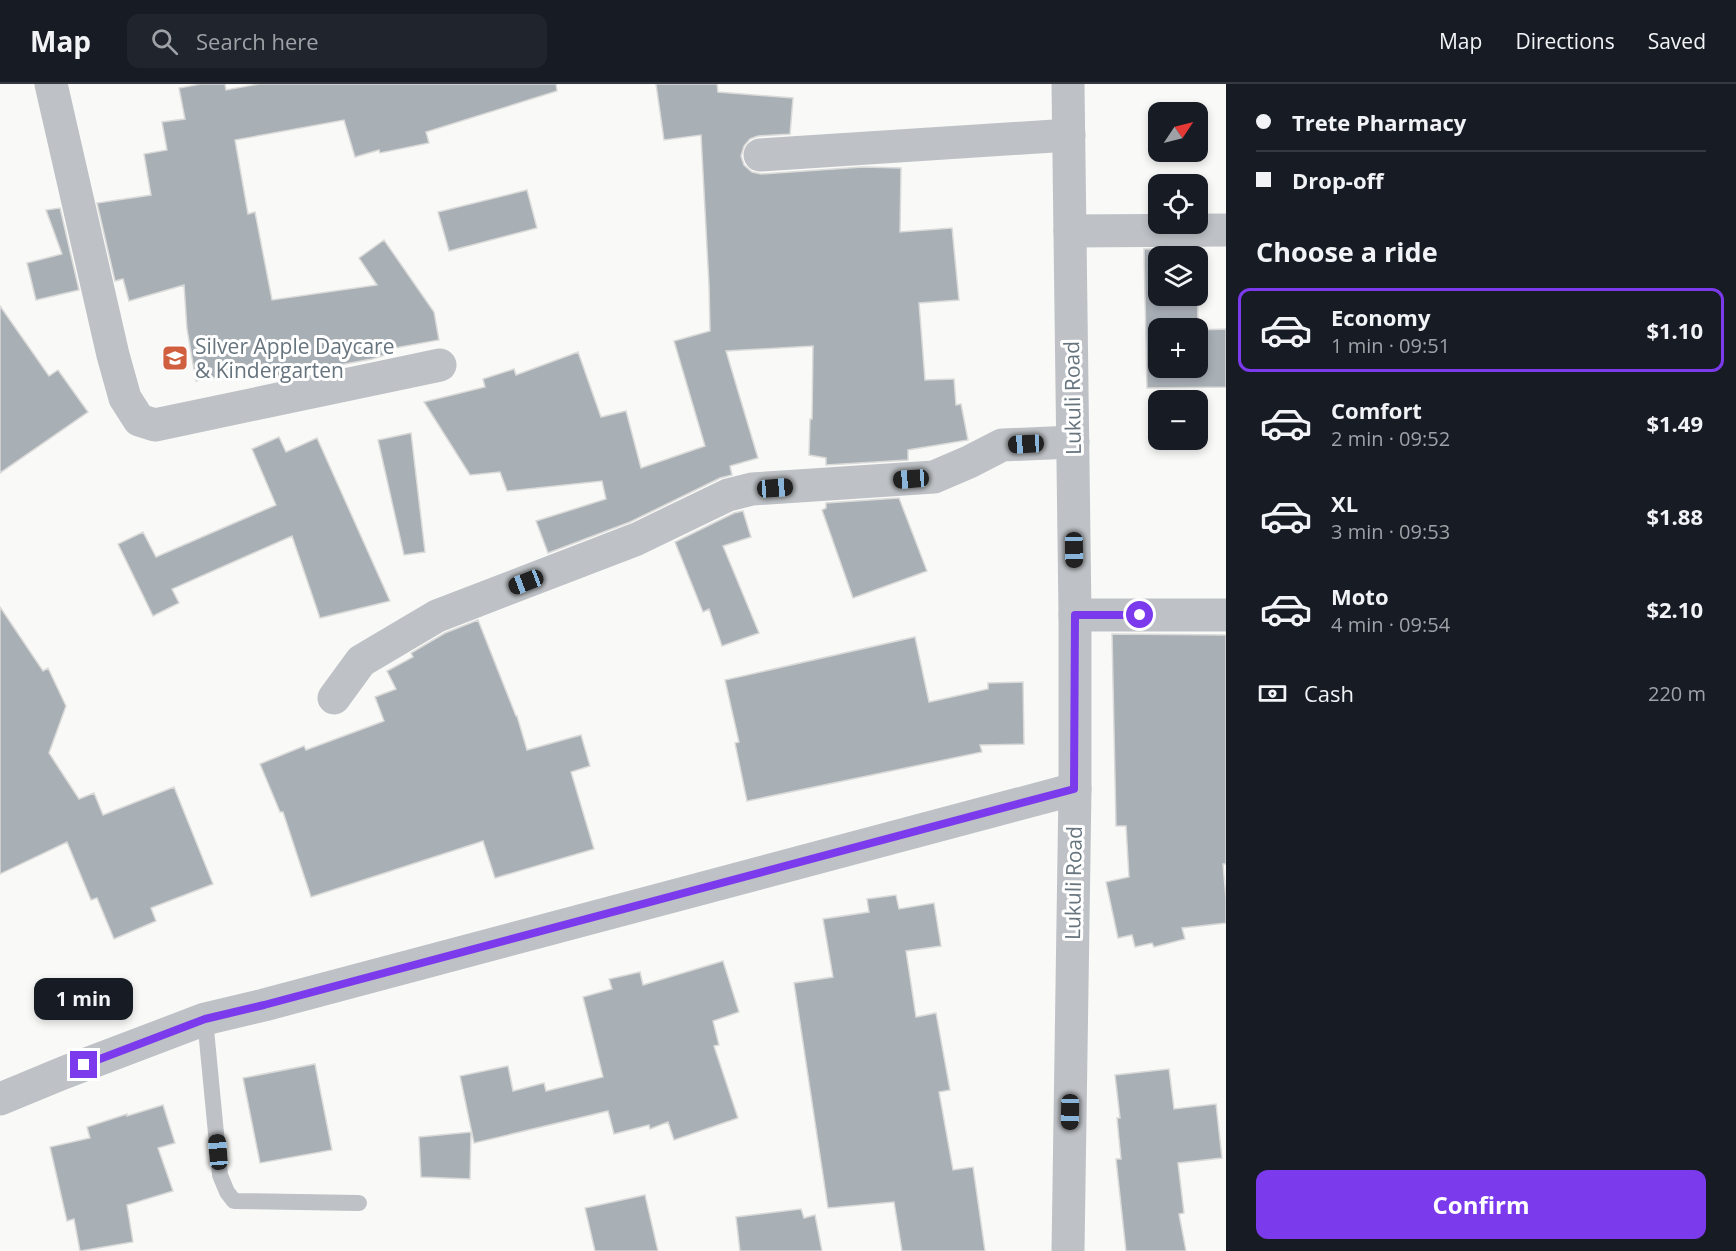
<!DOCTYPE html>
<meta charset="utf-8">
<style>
:root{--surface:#171b24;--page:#20242c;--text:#f1f3f6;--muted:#9ea1a6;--line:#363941;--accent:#7c3aed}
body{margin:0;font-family:"Open Sans",sans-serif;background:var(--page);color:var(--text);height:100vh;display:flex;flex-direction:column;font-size:22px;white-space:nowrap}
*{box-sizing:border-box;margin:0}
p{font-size:20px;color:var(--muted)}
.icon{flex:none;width:33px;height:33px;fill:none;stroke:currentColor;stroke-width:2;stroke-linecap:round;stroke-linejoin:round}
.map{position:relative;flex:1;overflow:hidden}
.side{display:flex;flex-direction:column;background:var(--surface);width:510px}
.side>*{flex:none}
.guide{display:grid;align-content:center;height:132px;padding:0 30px;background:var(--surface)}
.needle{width:39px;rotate:55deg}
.fabs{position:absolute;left:1148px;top:18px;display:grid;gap:12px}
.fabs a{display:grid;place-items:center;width:60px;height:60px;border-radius:12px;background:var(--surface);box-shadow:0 3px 9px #0003;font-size:30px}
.end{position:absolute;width:27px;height:27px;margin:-14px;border:8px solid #7c3aed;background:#fff;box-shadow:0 0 0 3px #fff}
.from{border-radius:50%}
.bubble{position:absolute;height:42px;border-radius:12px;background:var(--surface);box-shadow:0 3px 9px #0003;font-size:20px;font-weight:700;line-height:42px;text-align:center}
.car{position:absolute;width:18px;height:36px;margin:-18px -9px;border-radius:8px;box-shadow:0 0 4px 2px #0007;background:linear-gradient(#222 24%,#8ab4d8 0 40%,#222 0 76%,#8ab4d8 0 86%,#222 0)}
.guide b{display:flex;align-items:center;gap:21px;height:57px;font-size:22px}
.guide b+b{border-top:2px solid var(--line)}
.guide i{width:15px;height:15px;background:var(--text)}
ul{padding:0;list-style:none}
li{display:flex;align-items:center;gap:18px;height:84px;margin:0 12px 9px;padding:0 18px;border:3px solid transparent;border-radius:12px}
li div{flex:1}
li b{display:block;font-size:22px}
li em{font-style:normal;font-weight:700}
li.active{border-color:var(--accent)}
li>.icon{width:54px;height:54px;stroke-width:1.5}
h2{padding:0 30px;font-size:27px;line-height:72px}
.pay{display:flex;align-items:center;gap:15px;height:66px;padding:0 30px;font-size:22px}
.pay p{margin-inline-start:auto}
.primary-button{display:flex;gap:12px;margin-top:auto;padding:12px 30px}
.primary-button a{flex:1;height:69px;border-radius:12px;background:var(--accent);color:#fff;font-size:24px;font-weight:700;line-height:69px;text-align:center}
header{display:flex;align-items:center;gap:36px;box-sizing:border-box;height:84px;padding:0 30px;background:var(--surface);border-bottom:2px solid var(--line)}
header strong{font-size:28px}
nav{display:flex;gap:33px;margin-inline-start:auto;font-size:21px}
.search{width:420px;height:54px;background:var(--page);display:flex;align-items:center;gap:15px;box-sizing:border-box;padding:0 21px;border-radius:12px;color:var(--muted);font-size:22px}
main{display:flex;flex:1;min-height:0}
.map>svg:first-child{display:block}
</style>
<header>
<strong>Map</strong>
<div class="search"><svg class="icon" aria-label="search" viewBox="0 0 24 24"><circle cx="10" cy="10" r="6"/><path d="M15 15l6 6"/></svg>Search here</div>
<nav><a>Map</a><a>Directions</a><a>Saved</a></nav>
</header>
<main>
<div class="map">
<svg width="1226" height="1167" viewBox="0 0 1226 1167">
<rect width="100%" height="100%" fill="#f9f9f7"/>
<path fill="#a8afb5" stroke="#dadad9" stroke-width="1.5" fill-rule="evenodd" d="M 201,0 L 225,0 L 226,6 L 259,0 L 556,0 L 557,7 L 426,48 L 429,59 L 380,69 L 379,66 L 355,73 L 344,36 L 235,56 L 248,130 L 255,128 L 272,216 L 377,201 L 359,174 L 384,156 L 434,228 L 439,256 L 389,265 L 391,269 L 372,275 L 263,295 L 261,286 L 196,297 L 187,245 L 184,201 L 129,217 L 123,195 L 115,197 L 97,119 L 151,111 L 144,70 L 167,66 L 162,38 L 185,35 L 179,4 Z
M 656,0 L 717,0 L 718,8 L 793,14 L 790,50 L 758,52 L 750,55 L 744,62 L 741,72 L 744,81 L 752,88 L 761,90 L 863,83 L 901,84 L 900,148 L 952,144 L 959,216 L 919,219 L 925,296 L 954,295 L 956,321 L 961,320 L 968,356 L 908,366 L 908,376 L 826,381 L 826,374 L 809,371 L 810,335 L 812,335 L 813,262 L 726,267 L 758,374 L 730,382 L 732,391 L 720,394 L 630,438 L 548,469 L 536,437 L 606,415 L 602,397 L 507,407 L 500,388 L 470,391 L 424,318 L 485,303 L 483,295 L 514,285 L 516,291 L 578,268 L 601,333 L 626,327 L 641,384 L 705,362 L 674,257 L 710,247 L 709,201 L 701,51 L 664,56 Z
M 527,106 L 537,144 L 449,167 L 438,128 Z
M 60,124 L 79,206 L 36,216 L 27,179 L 62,170 L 46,126 Z
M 1144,165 L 1197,165 L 1197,172 L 1158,172 L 1158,212 L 1197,212 L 1197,182 L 1198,246 L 1226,245 L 1226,303 L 1147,304 ZM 1158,244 L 1197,244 L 1197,284 L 1158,284 Z
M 0,222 L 49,292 L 58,286 L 88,328 L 0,389 Z
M 411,349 L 425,468 L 404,471 L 378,356 Z
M 279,353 L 286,368 L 317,354 L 390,517 L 320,534 L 292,452 L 172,505 L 179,519 L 153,532 L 118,460 L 143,448 L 156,473 L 276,421 L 252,365 Z
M 899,414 L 927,487 L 853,514 L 822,426 L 826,424 L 826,419 Z
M 743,427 L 751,453 L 723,462 L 759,549 L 722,562 L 709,525 L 703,528 L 675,458 L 734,429 Z
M 0,523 L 43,587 L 48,584 L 66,622 L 49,669 L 79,715 L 94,709 L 103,731 L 174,703 L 213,800 L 151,824 L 156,837 L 114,855 L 97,814 L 91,816 L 67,758 L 0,790 Z
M 478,536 L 516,632 L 517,632 L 527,666 L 581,651 L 590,682 L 571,688 L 594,765 L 495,794 L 483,757 L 311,813 L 283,728 L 280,728 L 260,680 L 304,662 L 306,666 L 384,637 L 375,613 L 396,605 L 387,587 L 413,573 L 411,569 L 445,549 Z
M 1112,550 L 1226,551 L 1226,780 L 1223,780 L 1226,814 L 1226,839 L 1182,844 L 1185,855 L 1154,863 L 1152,859 L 1135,863 L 1132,851 L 1118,854 L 1106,798 L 1129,793 L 1126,742 L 1116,742 Z
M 915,553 L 929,618 L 988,605 L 988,599 L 1023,598 L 1024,660 L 980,661 L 982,668 L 747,717 L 735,659 L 739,658 L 725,596 Z
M 896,811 L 899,825 L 934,819 L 941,862 L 906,867 L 916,933 L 936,929 L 950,1006 L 939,1008 L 953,1086 L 973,1083 L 985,1167 L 902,1167 L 894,1118 L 828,1124 L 794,899 L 833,893 L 823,835 L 869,828 L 867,815 Z
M 723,877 L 739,928 L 713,937 L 719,961 L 714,962 L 738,1034 L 674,1056 L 668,1038 L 650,1045 L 649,1041 L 614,1050 L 608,1027 L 474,1059 L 460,992 L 508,982 L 513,1007 L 544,999 L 546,1007 L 603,993 L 583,913 L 612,905 L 609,895 L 640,888 L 643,901 Z
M 315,980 L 332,1066 L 260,1079 L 243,994 Z
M 1169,985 L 1174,1025 L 1216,1020 L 1222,1074 L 1178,1079 L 1184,1129 L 1179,1130 L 1186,1167 L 1126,1167 L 1116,1075 L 1121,1075 L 1117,1034 L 1120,1034 L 1115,991 Z
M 163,1021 L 175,1059 L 158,1064 L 173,1107 L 127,1121 L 133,1158 L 80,1167 L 74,1135 L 67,1137 L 50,1063 L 90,1054 L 87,1043 L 127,1030 L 127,1032 Z
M 471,1048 L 470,1095 L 421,1093 L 419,1053 Z
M 645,1111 L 658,1167 L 595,1167 L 585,1124 Z
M 801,1125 L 804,1134 L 815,1131 L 822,1167 L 740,1167 L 736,1133 Z"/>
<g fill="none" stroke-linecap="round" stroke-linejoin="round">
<path stroke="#bec2c6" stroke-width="16" d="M 205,935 L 220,1091 L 227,1108 L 234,1117 L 359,1119"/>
<path stroke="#bec2c6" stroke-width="33" d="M 51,0 L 113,271 L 125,314 L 139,336 L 155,341 L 440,281
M 760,71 L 1069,51
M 1070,147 L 1226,146
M 1075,531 L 1226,531
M 334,614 L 361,577 L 437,532 L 637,455 L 728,411 L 752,405 L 934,393 L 969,378 L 1002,361 L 1073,358
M 0,1015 L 63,989 L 205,935 L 264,921 L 1075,705"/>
<path stroke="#bec2c6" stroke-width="33" d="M 1068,1167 L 1075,705 L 1075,531 L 1068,0"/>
</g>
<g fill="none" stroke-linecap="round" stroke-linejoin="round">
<path stroke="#7c3aed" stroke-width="8" d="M 84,981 L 205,935 L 264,921 L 1074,705 L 1075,531 L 1140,531"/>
</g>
<defs>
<symbol id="school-square" viewBox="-11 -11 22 22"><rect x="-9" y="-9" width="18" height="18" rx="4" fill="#d05f3f" stroke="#fff"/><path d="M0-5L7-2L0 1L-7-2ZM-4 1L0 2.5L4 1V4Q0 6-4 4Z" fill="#fff"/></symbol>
</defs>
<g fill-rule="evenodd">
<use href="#school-square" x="160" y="259" width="30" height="30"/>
</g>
<g text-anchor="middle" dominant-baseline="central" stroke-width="6" stroke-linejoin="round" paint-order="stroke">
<g font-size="21" fill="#66747e" stroke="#fff" text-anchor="start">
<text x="195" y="262">Silver Apple Daycare<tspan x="195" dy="24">&amp; Kindergarten</tspan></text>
</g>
<g font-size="21" fill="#66747e" stroke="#fff">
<text transform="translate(1072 314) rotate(-91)">Lukuli Road</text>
<text transform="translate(1073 799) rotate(-89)">Lukuli Road</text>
</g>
</g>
</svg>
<div class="fabs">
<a><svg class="needle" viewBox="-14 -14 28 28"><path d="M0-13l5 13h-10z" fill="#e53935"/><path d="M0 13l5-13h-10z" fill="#9ea1a6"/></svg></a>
<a><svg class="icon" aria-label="locate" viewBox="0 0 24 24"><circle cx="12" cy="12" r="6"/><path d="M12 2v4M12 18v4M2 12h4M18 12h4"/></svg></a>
<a><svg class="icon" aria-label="layers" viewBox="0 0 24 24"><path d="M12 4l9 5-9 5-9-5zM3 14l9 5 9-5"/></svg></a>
<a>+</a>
<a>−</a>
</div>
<i class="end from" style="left:1140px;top:531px"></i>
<i class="end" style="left:84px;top:981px"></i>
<div class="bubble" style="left:34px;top:894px;width:99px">1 min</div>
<i class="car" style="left:1026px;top:360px;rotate:267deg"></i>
<i class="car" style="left:911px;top:395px;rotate:266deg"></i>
<i class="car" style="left:775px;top:404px;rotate:86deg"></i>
<i class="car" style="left:1074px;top:466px;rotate:179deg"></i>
<i class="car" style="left:526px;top:498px;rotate:249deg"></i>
<i class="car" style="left:1070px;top:1028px;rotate:181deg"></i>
<i class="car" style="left:218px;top:1068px;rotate:355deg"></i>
</div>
<section class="side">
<div class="guide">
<b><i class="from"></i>Trete Pharmacy</b>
<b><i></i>Drop-off</b>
</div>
<h2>Choose a ride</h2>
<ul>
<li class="active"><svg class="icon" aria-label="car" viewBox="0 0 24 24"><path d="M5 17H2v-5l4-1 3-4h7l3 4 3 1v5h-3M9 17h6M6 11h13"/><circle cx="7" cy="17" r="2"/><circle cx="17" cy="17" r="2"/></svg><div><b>Economy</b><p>1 min · 09:51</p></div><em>$1.10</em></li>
<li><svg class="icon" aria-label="car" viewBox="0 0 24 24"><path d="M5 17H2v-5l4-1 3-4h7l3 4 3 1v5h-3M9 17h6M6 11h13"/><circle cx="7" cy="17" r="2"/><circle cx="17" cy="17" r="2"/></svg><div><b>Comfort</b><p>2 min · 09:52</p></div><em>$1.49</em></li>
<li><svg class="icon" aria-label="car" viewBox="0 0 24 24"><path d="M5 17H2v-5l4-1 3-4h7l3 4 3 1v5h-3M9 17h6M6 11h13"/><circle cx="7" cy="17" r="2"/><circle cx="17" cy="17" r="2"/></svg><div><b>XL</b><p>3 min · 09:53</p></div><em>$1.88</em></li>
<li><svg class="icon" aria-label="car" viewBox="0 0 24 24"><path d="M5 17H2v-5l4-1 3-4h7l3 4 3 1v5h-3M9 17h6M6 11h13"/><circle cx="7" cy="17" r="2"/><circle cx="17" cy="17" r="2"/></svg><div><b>Moto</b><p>4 min · 09:54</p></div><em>$2.10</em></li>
</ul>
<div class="pay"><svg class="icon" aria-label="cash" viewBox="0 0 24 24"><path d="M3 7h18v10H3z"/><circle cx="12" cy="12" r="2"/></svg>Cash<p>220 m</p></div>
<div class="primary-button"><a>Confirm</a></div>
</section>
</main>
